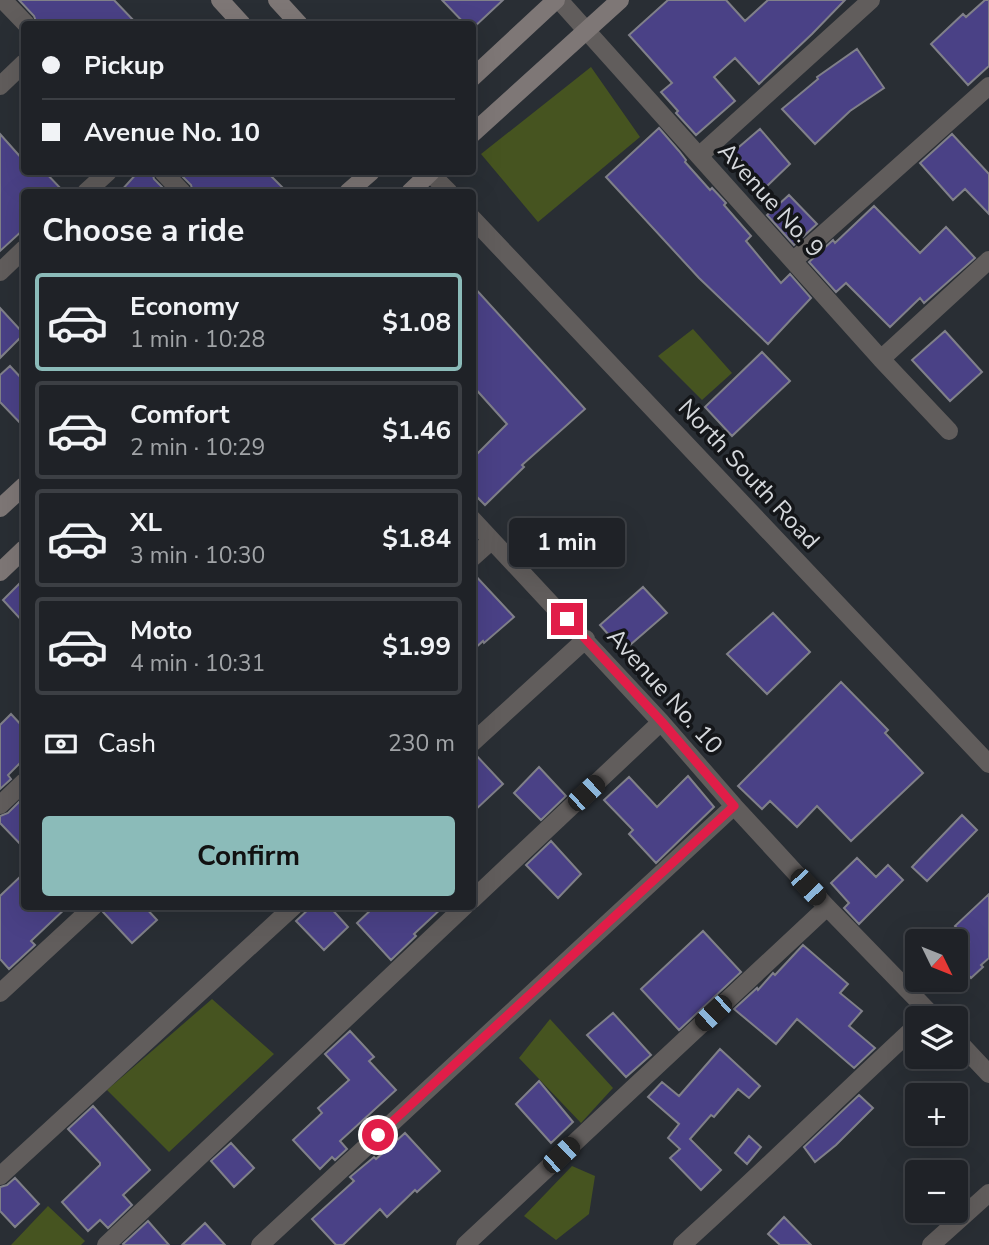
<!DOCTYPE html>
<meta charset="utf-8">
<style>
:root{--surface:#1f2227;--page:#272a2f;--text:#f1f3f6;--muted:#a1a4a7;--line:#3c3f44;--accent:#8bbbb9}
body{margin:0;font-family:"Nunito Sans",sans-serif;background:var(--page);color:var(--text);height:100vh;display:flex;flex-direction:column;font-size:26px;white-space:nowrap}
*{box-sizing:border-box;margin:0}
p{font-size:23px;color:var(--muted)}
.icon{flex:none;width:38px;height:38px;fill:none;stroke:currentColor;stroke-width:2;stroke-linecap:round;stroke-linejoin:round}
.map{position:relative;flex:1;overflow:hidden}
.side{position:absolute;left:21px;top:189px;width:455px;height:721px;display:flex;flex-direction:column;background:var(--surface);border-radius:7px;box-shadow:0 7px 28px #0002,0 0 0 2px var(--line)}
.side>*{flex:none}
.hud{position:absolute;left:21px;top:21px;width:455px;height:154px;border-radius:7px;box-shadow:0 7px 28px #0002,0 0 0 2px var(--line);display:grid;align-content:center;height:154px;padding:0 21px;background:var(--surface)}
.needle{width:46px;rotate:133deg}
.tools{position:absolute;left:905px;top:929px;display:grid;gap:14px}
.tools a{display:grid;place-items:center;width:63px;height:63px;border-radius:7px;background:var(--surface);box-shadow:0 7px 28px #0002,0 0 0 2px var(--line);font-size:35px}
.end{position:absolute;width:32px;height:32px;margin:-16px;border:9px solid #e11d48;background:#fff;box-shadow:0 0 0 4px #fff}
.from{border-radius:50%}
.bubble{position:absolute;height:49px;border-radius:7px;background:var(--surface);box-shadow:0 7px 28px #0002,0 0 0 2px var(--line);font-size:23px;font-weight:700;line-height:49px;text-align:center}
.car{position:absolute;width:21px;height:42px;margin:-21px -10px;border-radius:9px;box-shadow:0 0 5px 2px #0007;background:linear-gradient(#222 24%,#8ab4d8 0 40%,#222 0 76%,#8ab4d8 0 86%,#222 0)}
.hud b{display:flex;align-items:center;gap:24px;height:66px;font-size:26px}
.hud b+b{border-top:2px solid var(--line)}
.hud i{width:18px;height:18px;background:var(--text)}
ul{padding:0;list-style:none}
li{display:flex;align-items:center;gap:21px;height:98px;margin:0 14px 10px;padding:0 7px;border:4px solid var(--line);border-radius:7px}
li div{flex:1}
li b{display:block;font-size:26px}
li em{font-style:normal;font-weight:700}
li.selected{border-color:var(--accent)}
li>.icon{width:63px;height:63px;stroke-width:1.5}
h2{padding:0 21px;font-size:32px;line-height:84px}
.pay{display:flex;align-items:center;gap:18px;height:77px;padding:0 21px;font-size:26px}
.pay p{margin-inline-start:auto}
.button{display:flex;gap:14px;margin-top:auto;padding:14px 21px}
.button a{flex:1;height:80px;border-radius:7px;background:var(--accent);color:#111;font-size:28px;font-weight:700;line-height:80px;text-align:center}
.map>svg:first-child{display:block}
</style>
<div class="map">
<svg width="989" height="1245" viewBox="0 0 989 1245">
<rect width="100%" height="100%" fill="#292e34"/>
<path fill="#465420" d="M 591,67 L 640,137 L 538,222 L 481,154 Z
M 693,329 L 732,373 L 702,400 L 658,356 Z
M 212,999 L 274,1054 L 169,1152 L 107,1090 Z
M 550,1019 L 613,1088 L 581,1123 L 519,1058 Z
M 572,1166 L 595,1176 L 589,1214 L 556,1240 L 524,1216 Z
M 48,1206 L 85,1241 L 81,1245 L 11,1245 Z"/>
<path fill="#4a4186" stroke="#808089" stroke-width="2" d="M 19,0 L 114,0 L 137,24 L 37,24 L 34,16 Z
M 442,0 L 503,0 L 472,29 L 472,24 L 465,24 Z
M 668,0 L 726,0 L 745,21 L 768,0 L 845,0 L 812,34 L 759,84 L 735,58 L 714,77 L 735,101 L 696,135 L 676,113 L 678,111 L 661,92 L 672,83 L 629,35 Z
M 985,0 L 989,0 L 989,66 L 968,85 L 931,44 L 963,14 L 966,17 Z
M 857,49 L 884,88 L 850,111 L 815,144 L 782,109 L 818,79 L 817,77 Z
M 659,128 L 679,151 L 686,160 L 685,162 L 710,190 L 712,188 L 726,203 L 724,205 L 751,236 L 746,241 L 781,283 L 790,274 L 811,298 L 768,344 L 699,278 L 606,177 Z
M 760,129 L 790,164 L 766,187 L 733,152 Z
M 0,134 L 24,161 L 24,172 L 45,172 L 64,192 L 24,192 L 24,229 L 0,251 Z
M 952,134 L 989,174 L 989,214 L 965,189 L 953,200 L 920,163 Z
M 138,172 L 152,172 L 154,179 L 167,192 L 120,192 Z
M 178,172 L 267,172 L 287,192 L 193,192 L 191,185 Z
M 789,195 L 817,224 L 794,245 L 767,215 Z
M 874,206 L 920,253 L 946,227 L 975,258 L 924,303 L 920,298 L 890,327 L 846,283 L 836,292 L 809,262 L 833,240 L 835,243 Z
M 472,285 L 585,409 L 522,465 L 524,467 L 485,505 L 472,492 L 472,459 L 507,424 L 472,385 Z
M 0,308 L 24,334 L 0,358 Z
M 945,331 L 982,372 L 950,401 L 912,360 Z
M 762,352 L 790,381 L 732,436 L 705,407 Z
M 10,366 L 24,381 L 24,427 L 0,402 L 0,375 Z
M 472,572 L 514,617 L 484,643 L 483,641 L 472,651 Z
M 24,579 L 24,623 L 3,600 Z
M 643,587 L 667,613 L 623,651 L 600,625 Z
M 773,613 L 810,652 L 767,694 L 727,654 Z
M 841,682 L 888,730 L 885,733 L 923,773 L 851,841 L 817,806 L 797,827 L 770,801 L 762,809 L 738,786 Z
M 11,714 L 24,728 L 24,759 L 8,775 L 11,779 L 0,789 L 0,725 Z
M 472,754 L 475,754 L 503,784 L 472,813 Z
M 539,767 L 566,796 L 541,820 L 514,793 Z
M 688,776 L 714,807 L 656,863 L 629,834 L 633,830 L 604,800 L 629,777 L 657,807 Z
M 24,797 L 24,848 L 0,823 L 0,816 L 8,813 Z
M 962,815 L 977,830 L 927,881 L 912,867 Z
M 551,841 L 581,874 L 558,898 L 526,865 Z
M 857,858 L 876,877 L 888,865 L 903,880 L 859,924 L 844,908 L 849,903 L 831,883 Z
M 24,873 L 24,906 L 68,906 L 31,941 L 35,945 L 9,969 L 0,959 L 0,896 Z
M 989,894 L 989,958 L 981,965 L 983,967 L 971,978 L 956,962 L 956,955 L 969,942 L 955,926 Z
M 105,906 L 144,906 L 157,920 L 132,943 L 103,912 Z
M 312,906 L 329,906 L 348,927 L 324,950 L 296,921 Z
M 375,906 L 444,906 L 414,934 L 416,936 L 391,960 L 357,923 Z
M 703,931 L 741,972 L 679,1030 L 641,989 Z
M 803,945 L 848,984 L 840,993 L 862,1011 L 849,1026 L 875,1048 L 854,1068 L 797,1019 L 776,1044 L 734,1009 L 757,988 L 758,990 L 773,973 L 775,975 Z
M 613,1013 L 651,1055 L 626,1077 L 587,1035 Z
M 350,1031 L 374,1057 L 369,1061 L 396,1090 L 340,1141 L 347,1149 L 335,1160 L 332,1157 L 320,1169 L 293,1140 L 322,1113 L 318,1108 L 349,1080 L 325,1054 Z
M 720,1049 L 760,1086 L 749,1098 L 738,1089 L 714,1117 L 711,1115 L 690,1139 L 721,1170 L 701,1190 L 670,1158 L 680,1149 L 668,1138 L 679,1124 L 648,1097 L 662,1082 L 679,1096 Z
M 539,1081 L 573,1122 L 551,1143 L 516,1104 Z
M 859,1095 L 873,1108 L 836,1145 L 815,1162 L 804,1147 Z
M 93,1106 L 150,1170 L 123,1195 L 132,1205 L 108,1228 L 100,1220 L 88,1231 L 62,1202 L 100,1165 L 100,1163 L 68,1129 Z
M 405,1133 L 440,1171 L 417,1192 L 415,1190 L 387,1217 L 380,1209 L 343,1245 L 336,1245 L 312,1219 L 354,1181 L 350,1177 L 374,1157 L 376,1159 Z
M 749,1136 L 761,1147 L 747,1164 L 735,1153 Z
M 231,1143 L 254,1168 L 234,1187 L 211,1161 Z
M 15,1178 L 39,1204 L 15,1227 L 0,1211 L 0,1187 L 7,1185 Z
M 784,1217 L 811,1245 L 780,1245 L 768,1234 Z
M 148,1221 L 169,1245 L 124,1245 L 123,1244 Z
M 205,1223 L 225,1245 L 182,1245 Z"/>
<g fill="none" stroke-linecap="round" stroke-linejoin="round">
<path stroke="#615d5c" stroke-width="18" d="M 3,0 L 26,24
M 559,0 L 881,359 L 949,431
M 0,86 L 24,63
M 699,156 L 871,0
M 163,172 L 182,192
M 430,173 L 449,192
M 86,192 L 108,172
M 472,218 L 989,764
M 793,261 L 989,86
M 0,272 L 24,249
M 881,359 L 989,260
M 472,519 L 661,722 L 734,806 L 827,907 L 930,1013 L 924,1018
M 472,558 L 491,541
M 472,743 L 586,639
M 0,805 L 24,782
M 472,900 L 661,722
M 0,993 L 94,906
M 956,1039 L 989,1074
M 0,1176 L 294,906
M 106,1245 L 465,906
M 260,1245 L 734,806
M 465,1245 L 827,907
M 682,1245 C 762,1173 838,1098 917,1025
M 931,1245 L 989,1193"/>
<path stroke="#7e7776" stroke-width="18" d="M 220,0 L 242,24
M 277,0 L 299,24
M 472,78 L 556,0
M 472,134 L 620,0
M 348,192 L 371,172
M 410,192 L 431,172
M 0,508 L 24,486
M 0,572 L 24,549"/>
</g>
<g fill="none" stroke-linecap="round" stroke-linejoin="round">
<path stroke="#e11d48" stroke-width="9" d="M 378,1135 L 734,806 L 662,722 L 567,619"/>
</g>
<g text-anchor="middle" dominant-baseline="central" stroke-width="7" stroke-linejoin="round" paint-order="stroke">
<g font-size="24" fill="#d5d8dc" stroke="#141619">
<text transform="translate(771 200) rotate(48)">Avenue No. 9</text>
<text transform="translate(749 474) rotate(47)">North South Road</text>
<text transform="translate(665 691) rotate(48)">Avenue No. 10</text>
</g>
</g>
</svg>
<div class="tools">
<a><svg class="needle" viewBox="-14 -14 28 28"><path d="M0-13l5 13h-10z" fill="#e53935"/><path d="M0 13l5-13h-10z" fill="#a1a4a7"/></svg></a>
<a><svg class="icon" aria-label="layers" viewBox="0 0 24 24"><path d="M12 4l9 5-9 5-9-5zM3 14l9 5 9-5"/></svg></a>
<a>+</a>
<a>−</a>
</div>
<i class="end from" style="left:378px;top:1135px"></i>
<i class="end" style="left:567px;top:619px"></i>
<div class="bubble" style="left:509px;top:518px;width:116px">1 min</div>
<i class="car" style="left:586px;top:793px;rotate:47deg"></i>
<i class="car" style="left:808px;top:887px;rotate:137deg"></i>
<i class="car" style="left:713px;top:1013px;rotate:227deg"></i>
<i class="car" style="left:561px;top:1155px;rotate:47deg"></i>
<div class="hud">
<b><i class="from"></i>Pickup</b>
<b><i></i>Avenue No. 10</b>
</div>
<section class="side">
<h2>Choose a ride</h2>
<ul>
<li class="selected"><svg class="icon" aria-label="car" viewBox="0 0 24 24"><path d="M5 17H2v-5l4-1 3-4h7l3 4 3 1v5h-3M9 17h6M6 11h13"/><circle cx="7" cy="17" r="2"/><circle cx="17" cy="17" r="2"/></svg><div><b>Economy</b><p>1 min · 10:28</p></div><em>$1.08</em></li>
<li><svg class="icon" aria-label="car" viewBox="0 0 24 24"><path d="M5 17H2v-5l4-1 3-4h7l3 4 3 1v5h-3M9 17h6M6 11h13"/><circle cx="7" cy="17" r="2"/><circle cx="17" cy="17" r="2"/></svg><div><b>Comfort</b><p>2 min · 10:29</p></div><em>$1.46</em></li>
<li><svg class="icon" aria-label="car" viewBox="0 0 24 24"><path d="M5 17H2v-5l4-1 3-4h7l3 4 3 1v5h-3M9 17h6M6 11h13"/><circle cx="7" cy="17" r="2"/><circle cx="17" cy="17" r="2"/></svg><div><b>XL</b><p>3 min · 10:30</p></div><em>$1.84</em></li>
<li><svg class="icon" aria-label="car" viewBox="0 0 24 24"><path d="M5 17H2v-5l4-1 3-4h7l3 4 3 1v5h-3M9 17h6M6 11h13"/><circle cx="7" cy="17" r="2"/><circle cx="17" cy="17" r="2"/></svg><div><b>Moto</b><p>4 min · 10:31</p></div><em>$1.99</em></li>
</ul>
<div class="pay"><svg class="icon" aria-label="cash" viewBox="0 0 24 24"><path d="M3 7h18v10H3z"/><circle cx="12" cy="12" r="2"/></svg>Cash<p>230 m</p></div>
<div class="button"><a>Confirm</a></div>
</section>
</div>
